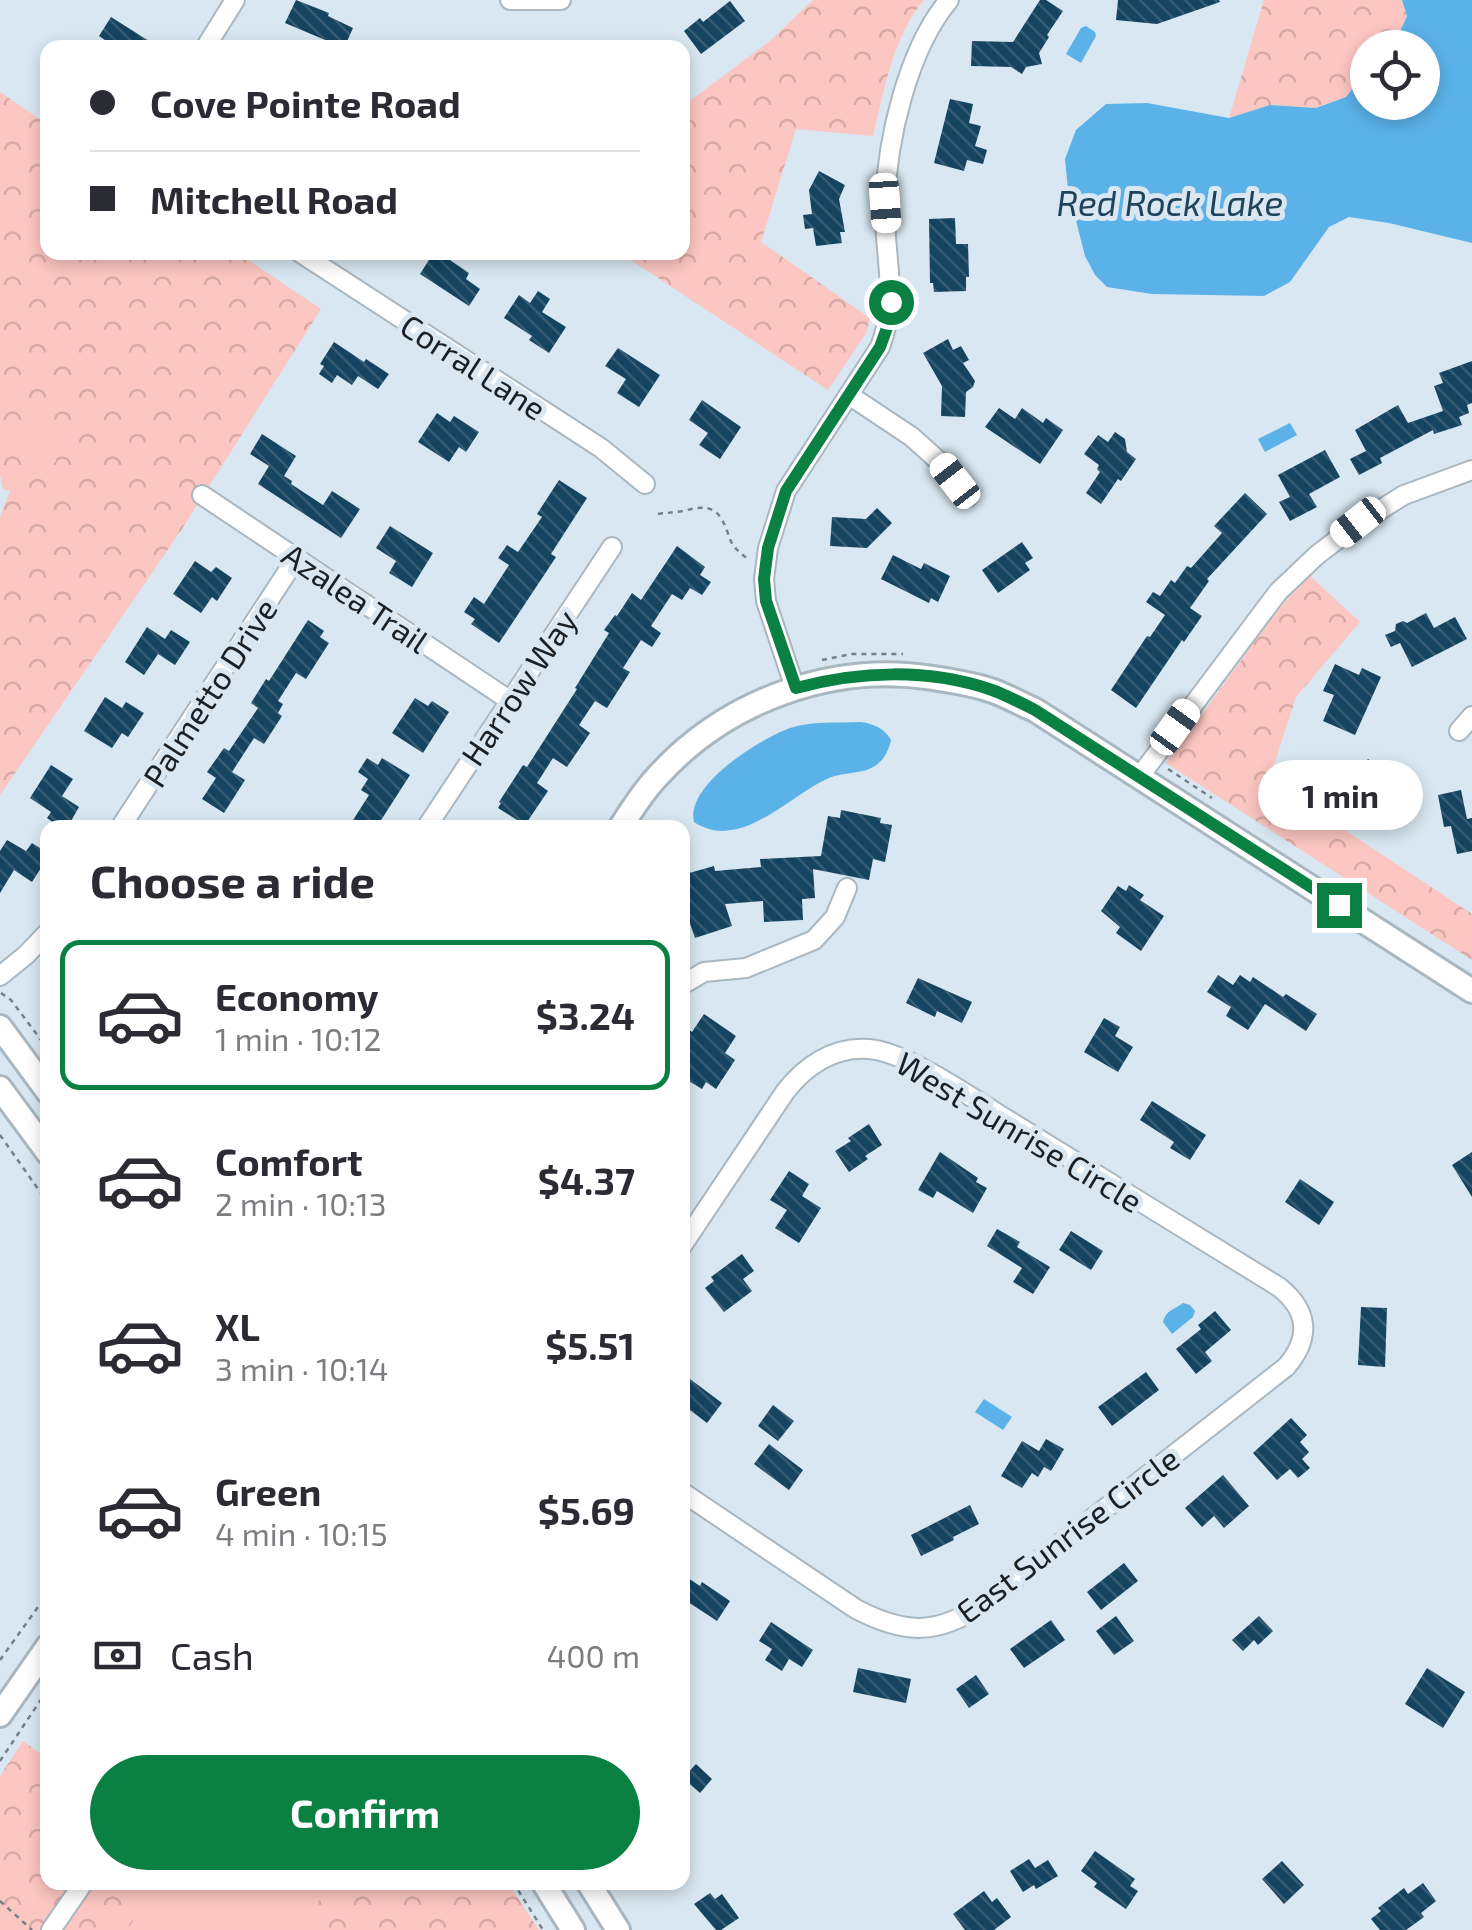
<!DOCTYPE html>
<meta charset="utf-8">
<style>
:root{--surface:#fff;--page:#f2f2f3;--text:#2b2b33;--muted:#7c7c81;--line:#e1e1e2;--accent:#0b8043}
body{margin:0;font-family:"Exo 2",sans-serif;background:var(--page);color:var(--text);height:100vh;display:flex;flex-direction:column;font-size:38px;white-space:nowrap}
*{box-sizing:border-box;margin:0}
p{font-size:32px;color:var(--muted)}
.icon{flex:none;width:55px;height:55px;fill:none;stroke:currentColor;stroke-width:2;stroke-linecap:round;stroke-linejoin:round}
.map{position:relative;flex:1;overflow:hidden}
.details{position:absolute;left:40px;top:820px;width:650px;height:1070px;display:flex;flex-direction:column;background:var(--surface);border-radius:20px;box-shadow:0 5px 15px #0003}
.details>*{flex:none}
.hud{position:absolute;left:40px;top:40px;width:650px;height:220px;border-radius:20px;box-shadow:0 5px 15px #0003;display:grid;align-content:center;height:220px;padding:0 50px;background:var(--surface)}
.buttons{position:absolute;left:1350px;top:30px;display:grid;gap:20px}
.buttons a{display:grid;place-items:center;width:90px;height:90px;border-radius:50%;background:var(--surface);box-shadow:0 5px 15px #0003;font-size:50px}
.end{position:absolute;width:45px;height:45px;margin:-22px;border:12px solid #0b8043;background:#fff;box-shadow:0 0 0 5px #fff}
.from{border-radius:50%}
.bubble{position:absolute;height:70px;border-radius:35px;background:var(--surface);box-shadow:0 5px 15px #0003;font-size:32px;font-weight:700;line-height:70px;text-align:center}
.car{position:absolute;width:30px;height:60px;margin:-30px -15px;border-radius:12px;box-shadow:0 0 8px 2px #0007;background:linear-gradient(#fff 24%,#345 0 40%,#fff 0 76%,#345 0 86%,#fff 0)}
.hud b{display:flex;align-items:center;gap:35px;height:95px;font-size:38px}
.hud b+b{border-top:2px solid var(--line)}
.hud i{width:25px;height:25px;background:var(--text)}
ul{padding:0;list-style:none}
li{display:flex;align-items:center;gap:30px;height:150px;margin:0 20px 15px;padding:0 30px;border:5px solid transparent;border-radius:20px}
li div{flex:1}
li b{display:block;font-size:38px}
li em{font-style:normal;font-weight:700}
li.on{border-color:var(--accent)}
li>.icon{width:90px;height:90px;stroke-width:1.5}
h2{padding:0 50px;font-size:45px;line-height:120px}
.pay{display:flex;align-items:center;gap:25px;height:110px;padding:0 50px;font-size:38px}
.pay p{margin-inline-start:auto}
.cta{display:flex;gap:20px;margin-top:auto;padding:20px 50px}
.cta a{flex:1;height:115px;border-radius:60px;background:var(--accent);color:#fff;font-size:40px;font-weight:700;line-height:115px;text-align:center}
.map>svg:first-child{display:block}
</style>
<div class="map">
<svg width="1472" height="1930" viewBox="0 0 1472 1930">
<defs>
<pattern id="forest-crowns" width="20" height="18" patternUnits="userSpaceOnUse" patternTransform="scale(2.5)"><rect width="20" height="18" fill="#fcc6c2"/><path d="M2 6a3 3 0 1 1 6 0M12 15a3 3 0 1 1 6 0" fill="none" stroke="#d7aaa6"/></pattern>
<pattern id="building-back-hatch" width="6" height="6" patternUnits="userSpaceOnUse" patternTransform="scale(2.5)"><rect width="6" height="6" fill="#154460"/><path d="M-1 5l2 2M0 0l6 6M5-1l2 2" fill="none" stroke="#365c73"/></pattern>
</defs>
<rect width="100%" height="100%" fill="#d8e7f1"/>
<path fill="url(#forest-crowns)" d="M 813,0 L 924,0 C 893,37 884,90 873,136 L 796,129 L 761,242 L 870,318 L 866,333 L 828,390 L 620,253 L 682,252 L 683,106 L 771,40 Z
M 1264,0 L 1402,0 L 1407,16 L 1393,47 L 1368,48 L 1367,71 L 1346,97 L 1316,108 L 1270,105 L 1229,118 Z
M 0,92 L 47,124 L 48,252 L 238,253 L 321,309 L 182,529 L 0,795 L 0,517 L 10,491 L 3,489 L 0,475 Z
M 1310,576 L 1360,622 L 1296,697 L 1269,780 L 1472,914 L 1472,960 L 1166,763 L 1280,607 Z
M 23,1741 L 47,1758 L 48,1882 L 508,1883 L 539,1930 L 0,1930 L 0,1776 Z"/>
<path fill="#fcc6c2" d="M 54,407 L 56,462 L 24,463 L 22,408 Z
M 158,1883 L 158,1882 L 331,1883 L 299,1930 L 127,1930 Z"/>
<path fill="#5bb2e9" d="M 1402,0 L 1472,0 L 1472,243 L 1389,223 L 1349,217 L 1329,227 L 1290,282 L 1264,296 L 1152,294 L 1107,287 L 1095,275 L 1085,256 L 1068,189 L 1065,159 L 1076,130 L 1106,104 L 1147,103 L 1229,118 L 1270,105 L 1316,108 L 1346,97 L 1367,71 L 1368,102 L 1422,102 L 1422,48 L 1393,47 L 1407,16 Z
M 1086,26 L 1095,32 L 1096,36 L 1081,63 L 1066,54 L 1081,28 Z
M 1290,423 L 1297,435 L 1265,452 L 1258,439 Z
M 861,722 C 874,724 884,728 891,740 C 889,750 884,760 875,766 C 863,774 843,772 829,778 C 789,795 740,853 694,822 C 685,785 760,739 790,728 C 811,721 839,723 861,722 Z
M 1183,1303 L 1190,1305 L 1195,1311 L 1193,1317 L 1172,1334 L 1163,1322 C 1167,1309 1174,1310 1183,1303 Z
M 984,1399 L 1012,1417 L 1003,1430 L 975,1412 Z"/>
<path fill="url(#building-back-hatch)" d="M 296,0 L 329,13 L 328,16 L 353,28 L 344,48 L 285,23 Z
M 1040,0 L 1046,0 L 1063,11 L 1047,35 L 1049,37 L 1039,53 L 1042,64 L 1026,67 L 1022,74 L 1011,67 L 971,66 L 972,41 L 1013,42 Z
M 1118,0 L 1219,0 L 1220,2 L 1157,24 L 1116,20 Z
M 730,1 L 745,21 L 701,54 L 684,31 L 700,18 L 703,22 Z
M 111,17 L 160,48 L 117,48 L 99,36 Z
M 950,99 L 973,104 L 969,123 L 981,126 L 975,146 L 987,150 L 983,164 L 967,160 L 964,171 L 934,163 Z
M 819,171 L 845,185 L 839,199 L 845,232 L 840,232 L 842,243 L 816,246 L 813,228 L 805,229 L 803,215 L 812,214 L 809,190 Z
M 955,218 L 956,244 L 968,244 L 969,277 L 966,277 L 966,291 L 934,292 L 933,283 L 930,283 L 929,219 Z
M 434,252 L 438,252 L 469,273 L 466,279 L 480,289 L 469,306 L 420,274 Z
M 538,291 L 550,299 L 542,312 L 566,327 L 549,353 L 529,340 L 532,336 L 504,318 L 519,295 L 530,303 Z
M 948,339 L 953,350 L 961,346 L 969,360 L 963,363 L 975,381 L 973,387 L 966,392 L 965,417 L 941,416 L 942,386 L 923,353 Z
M 334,342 L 364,362 L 366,359 L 389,374 L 378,389 L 358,376 L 352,385 L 337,375 L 332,383 L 319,374 L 324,366 L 320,364 Z
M 618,348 L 660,375 L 639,407 L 617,393 L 626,379 L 605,366 Z
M 1472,361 L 1472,403 L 1467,405 L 1469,413 L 1459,417 L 1462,425 L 1434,434 L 1433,430 L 1380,458 L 1382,463 L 1359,475 L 1350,459 L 1366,451 L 1355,430 L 1398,405 L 1408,423 L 1443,411 L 1434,386 L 1443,383 L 1439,373 Z
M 702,400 L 741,427 L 720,459 L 699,445 L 708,433 L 689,420 Z
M 999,408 L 1015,419 L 1022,408 L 1043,423 L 1046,418 L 1063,430 L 1040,464 L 985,427 Z
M 437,413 L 450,422 L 454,416 L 479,432 L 466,452 L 459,447 L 449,462 L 418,442 Z
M 1115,432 L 1125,439 L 1127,452 L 1136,459 L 1121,481 L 1118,479 L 1101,504 L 1086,493 L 1100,472 L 1097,469 L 1099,465 L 1084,454 L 1098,435 L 1108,442 Z
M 262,434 L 296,456 L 284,476 L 292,481 L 291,484 L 323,505 L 332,491 L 360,509 L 341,538 L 258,484 L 269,466 L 250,454 Z
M 1325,450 L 1340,477 L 1309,494 L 1317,507 L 1290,521 L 1279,502 L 1290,497 L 1278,475 Z
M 559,480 L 587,498 L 551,554 L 556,557 L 499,643 L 471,624 L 475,619 L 464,612 L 474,597 L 484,604 L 509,565 L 498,558 L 507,545 L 518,552 L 542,517 L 537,514 Z
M 1245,493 L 1267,514 L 1207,579 L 1209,581 L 1190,608 L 1202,616 L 1184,642 L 1182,640 L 1136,708 L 1111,690 L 1147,636 L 1150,637 L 1165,615 L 1146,602 L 1153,592 L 1160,596 L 1171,580 L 1175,583 L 1187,566 L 1191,568 L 1222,533 L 1214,526 Z
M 877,508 L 892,523 L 867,548 L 830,546 L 832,517 L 866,519 Z
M 390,526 L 433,553 L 412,587 L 389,573 L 396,561 L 376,548 Z
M 1022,542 L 1033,558 L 1025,563 L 1030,570 L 998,593 L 982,570 Z
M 677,546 L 705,567 L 700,575 L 711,582 L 702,595 L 690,588 L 682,600 L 672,594 L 651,626 L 661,633 L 652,647 L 641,640 L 623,668 L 630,672 L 607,708 L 595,701 L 579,725 L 590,733 L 567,767 L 553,758 L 537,783 L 548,791 L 525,825 L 498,808 L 501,803 L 499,802 L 523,765 L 527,767 L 577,689 L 575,688 L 609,633 L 604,630 L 615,615 L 617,616 L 632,593 L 641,600 Z
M 893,555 L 921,569 L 924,563 L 950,576 L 938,602 L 931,598 L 929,603 L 881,579 Z
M 195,561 L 211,572 L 216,567 L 232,578 L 217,601 L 212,597 L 201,613 L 173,594 Z
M 1426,613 L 1434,628 L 1455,617 L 1467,639 L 1412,667 L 1400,643 L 1391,647 L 1385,635 L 1395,631 L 1396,624 L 1403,621 L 1407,623 Z
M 308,620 L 324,631 L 320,637 L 329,643 L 306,679 L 296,673 L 278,701 L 283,704 L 278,713 L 282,716 L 264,744 L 254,738 L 232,772 L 245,780 L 224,813 L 202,799 L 216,778 L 207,772 L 224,748 L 229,751 L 258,708 L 251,703 L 266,679 L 269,681 Z
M 147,627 L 165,639 L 171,630 L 190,642 L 175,665 L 158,654 L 144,675 L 125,662 Z
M 1335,664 L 1359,675 L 1362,668 L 1381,677 L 1355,735 L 1323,721 L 1334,695 L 1323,691 Z
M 105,697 L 122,708 L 126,702 L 144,713 L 128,737 L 122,733 L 112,748 L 84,731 Z
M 415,698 L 428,706 L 432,701 L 449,712 L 423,753 L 392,733 Z
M 367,758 L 378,765 L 382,758 L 410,775 L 376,828 L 348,828 L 369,795 L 361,790 L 368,779 L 358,772 Z
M 1368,759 L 1419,800 L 1403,819 L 1378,799 L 1370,809 L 1345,789 Z
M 51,765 L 73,779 L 62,796 L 79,807 L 67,828 L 61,828 L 47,818 L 51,812 L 30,798 Z
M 1461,790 L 1467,819 L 1472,818 L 1472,851 L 1457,854 L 1451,826 L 1444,827 L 1438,795 Z
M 841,810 L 881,818 L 880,823 L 892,825 L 885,862 L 873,859 L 869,880 L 813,869 L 815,898 L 802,899 L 803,920 L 764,922 L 763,901 L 725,904 L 732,926 L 695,938 L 688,918 L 682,920 L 682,875 L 714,866 L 715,871 L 761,867 L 760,859 L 821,856 L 828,816 L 840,818 Z
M 7,840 L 26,851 L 32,843 L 48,853 L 48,857 L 32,882 L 14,870 L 0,893 L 0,851 Z
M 1129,885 L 1144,895 L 1140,900 L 1164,916 L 1141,951 L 1116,933 L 1120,927 L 1101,911 L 1118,886 L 1126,891 Z
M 1218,975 L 1233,985 L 1240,975 L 1250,982 L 1253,977 L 1283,997 L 1286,994 L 1317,1014 L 1306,1031 L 1265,1004 L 1248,1030 L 1226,1016 L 1231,1007 L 1207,992 Z
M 918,978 L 972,1002 L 962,1023 L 937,1011 L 935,1017 L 906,1003 Z
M 704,1014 L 736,1036 L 725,1053 L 735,1060 L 716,1089 L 706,1082 L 702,1089 L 682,1077 L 682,1025 L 692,1032 Z
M 1104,1018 L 1120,1027 L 1115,1036 L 1133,1047 L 1118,1072 L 1084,1052 Z
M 1152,1101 L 1206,1135 L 1190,1160 L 1170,1148 L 1174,1142 L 1140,1120 Z
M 869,1124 L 882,1145 L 865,1156 L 868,1159 L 849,1172 L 835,1151 L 851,1141 L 848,1138 Z
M 940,1152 L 978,1178 L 976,1182 L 987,1188 L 973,1213 L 937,1191 L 933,1198 L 918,1190 Z
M 1472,1152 L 1472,1197 L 1452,1165 Z
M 789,1171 L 809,1184 L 802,1196 L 821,1208 L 799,1243 L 775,1228 L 787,1210 L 770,1200 Z
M 1300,1179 L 1334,1202 L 1319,1225 L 1285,1202 Z
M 997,1229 L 1020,1242 L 1017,1247 L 1050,1267 L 1033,1294 L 1013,1282 L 1022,1268 L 987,1246 Z
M 1071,1231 L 1103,1251 L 1091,1270 L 1059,1250 Z
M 742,1254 L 754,1271 L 743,1279 L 752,1291 L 724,1312 L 705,1288 L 714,1281 L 711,1277 Z
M 1361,1307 L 1387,1308 L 1385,1367 L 1358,1365 Z
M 1215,1311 L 1231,1330 L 1205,1352 L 1212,1361 L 1196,1374 L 1176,1349 L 1201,1329 L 1198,1325 Z
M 1146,1372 L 1159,1390 L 1112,1426 L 1098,1407 Z
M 682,1373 L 722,1403 L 707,1423 L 682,1404 Z
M 773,1405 L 794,1421 L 778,1441 L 758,1426 Z
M 1291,1418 L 1307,1435 L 1300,1442 L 1309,1452 L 1302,1459 L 1310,1468 L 1298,1478 L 1290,1469 L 1277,1480 L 1253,1453 Z
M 1046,1439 L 1064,1449 L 1051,1471 L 1044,1467 L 1038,1477 L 1032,1473 L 1022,1488 L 1001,1476 L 1022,1441 L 1039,1451 Z
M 769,1444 L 803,1470 L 789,1490 L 754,1464 Z
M 1223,1475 L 1249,1506 L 1224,1528 L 1214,1516 L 1202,1527 L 1185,1508 Z
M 970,1505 L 979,1524 L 953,1537 L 954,1540 L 921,1556 L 911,1535 Z
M 1124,1563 L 1138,1581 L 1101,1610 L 1087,1592 Z
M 682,1574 L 700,1586 L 702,1582 L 730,1601 L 717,1621 L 682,1598 Z
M 1116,1616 L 1134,1641 L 1114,1655 L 1096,1631 Z
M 1259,1616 L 1273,1631 L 1258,1645 L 1254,1640 L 1243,1651 L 1232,1640 Z
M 1051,1620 L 1065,1640 L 1024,1668 L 1010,1649 Z
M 771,1622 L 813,1650 L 802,1667 L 789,1659 L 782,1671 L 765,1660 L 772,1649 L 759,1641 Z
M 858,1668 L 911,1679 L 906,1703 L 853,1692 Z
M 1427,1668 L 1465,1692 L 1443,1728 L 1405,1704 Z
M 976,1675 L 989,1694 L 969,1708 L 956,1689 Z
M 696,1764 L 712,1779 L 700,1793 L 683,1778 Z
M 1095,1851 L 1135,1879 L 1130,1886 L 1138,1891 L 1126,1909 L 1094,1887 L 1097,1883 L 1081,1871 Z
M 1029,1859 L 1035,1868 L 1048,1860 L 1058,1876 L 1036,1889 L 1034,1885 L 1023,1892 L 1010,1871 Z
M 1282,1861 L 1304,1885 L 1284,1904 L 1262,1879 Z
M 1423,1883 L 1436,1901 L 1421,1913 L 1424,1917 L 1406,1930 L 1380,1930 L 1371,1919 L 1381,1911 L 1378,1908 L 1404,1888 L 1408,1894 Z
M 984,1891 L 992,1902 L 997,1898 L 1011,1917 L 994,1930 L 965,1930 L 953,1914 Z
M 710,1893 L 715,1899 L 722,1894 L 739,1918 L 721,1930 L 716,1930 L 694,1904 Z"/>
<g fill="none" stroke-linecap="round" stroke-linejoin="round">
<defs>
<path id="minor" d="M 510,0 L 561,0
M 205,48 L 235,0
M 299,252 L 601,448 L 645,484
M 849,395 L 912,437 L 942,464 L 968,497
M 202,495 L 509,700
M 795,688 L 766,601 L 764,579 L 768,548 L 786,491 L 880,347 C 900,294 883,256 885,203 C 887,139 908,49 949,0
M 1459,731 L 1472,716
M 1140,776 L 1278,592 L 1317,555 L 1359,523 L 1404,495 L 1472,470
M 120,828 L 297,557
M 426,828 L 612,547
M 0,976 L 26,955 L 48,932
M 682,985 L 704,972 L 746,968 L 814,940 L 835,917 L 847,888
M 682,1246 L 785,1092 C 805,1066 834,1046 869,1049 C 908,1052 976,1101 1011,1122 C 1100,1177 1190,1232 1279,1287 C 1309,1311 1311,1338 1286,1367 L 983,1604 C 937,1636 904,1634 856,1609 L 682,1492
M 51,1930 L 84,1882"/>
<path id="major" d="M 620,828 C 631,811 642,793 656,778 C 725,701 831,662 933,678 C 953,681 974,684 993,691 C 1007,696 1021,704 1035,710 L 1472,991
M 0,1027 L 48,1092
M 0,1088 L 48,1153
M 0,1715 L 48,1646
M 543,1882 L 573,1930
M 588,1882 L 618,1930"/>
</defs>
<use href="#minor" stroke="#a9b7c1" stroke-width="22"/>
<use href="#major" stroke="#a9b7c1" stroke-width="28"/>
<path stroke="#768087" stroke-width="2.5" stroke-dasharray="5 5" stroke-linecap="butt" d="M 658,514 C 664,513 669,513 675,512 C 691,511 709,500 721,518 C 733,539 725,542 748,559
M 822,660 L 852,654 L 903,654
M 1168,769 L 1212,798
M 1,993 L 11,1000 L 48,1049
M 0,1135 L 48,1203
M 0,1660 L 48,1593
M 0,1761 L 48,1689
M 513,1882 L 543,1930
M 0,1901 L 32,1930"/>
<use href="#minor" stroke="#fff" stroke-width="18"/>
<use href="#major" stroke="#fff" stroke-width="22"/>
</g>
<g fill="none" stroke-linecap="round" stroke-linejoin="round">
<path stroke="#0b8043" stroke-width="12" d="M 891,302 L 888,325 L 880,347 L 786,491 L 768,548 L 764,579 L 766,601 L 796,688 C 859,671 928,668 992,690 C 1006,695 1021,703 1035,710 L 1339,905"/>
</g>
<g text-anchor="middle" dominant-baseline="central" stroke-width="10" stroke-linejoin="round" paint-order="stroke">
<g font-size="32" fill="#1a1f23" stroke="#d8e7f1">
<text transform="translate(474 366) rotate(33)">Corral Lane</text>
<text transform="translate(356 597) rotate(34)">Azalea Trail</text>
<text transform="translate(518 687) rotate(-56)">Harrow Way</text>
<text transform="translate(209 692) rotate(-57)">Palmetto Drive</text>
<text transform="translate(1020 1131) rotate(31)">West Sunrise Circle</text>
<text transform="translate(1067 1534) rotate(-37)">East Sunrise Circle</text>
</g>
<g font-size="35" font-style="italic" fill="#1e435a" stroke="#d8e7f1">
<text x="1170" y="202">Red Rock Lake</text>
</g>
</g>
</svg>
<div class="buttons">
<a><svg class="icon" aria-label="locate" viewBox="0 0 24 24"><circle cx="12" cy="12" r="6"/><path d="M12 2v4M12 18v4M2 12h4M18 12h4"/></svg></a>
</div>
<i class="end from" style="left:891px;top:302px"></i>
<i class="end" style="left:1339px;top:905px"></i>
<div class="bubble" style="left:1258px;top:760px;width:165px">1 min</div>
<i class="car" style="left:885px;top:203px;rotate:176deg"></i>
<i class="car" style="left:955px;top:481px;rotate:322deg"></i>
<i class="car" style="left:1358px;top:522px;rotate:232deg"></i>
<i class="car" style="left:1175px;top:727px;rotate:36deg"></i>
<div class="hud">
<b><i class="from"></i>Cove Pointe Road</b>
<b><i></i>Mitchell Road</b>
</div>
<section class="details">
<h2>Choose a ride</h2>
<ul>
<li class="on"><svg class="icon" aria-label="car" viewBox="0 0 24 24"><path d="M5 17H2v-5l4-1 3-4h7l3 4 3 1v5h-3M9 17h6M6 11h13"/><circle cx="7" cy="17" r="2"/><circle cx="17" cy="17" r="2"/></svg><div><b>Economy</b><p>1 min · 10:12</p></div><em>$3.24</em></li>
<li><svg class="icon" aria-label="car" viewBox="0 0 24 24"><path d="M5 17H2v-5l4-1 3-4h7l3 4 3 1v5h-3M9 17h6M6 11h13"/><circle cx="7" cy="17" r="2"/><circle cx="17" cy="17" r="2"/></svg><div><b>Comfort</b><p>2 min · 10:13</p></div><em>$4.37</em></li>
<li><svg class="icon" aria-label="car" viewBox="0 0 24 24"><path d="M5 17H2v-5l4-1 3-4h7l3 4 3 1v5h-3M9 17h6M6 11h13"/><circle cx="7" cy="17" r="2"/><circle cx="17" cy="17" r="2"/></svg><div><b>XL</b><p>3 min · 10:14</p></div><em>$5.51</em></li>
<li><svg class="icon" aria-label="car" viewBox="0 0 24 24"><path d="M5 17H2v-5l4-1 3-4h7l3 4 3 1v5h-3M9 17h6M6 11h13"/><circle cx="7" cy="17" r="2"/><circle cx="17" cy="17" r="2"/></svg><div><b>Green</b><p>4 min · 10:15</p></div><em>$5.69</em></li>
</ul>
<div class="pay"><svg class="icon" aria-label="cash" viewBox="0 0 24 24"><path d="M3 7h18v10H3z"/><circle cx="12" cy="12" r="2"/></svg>Cash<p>400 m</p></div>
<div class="cta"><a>Confirm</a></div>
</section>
</div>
